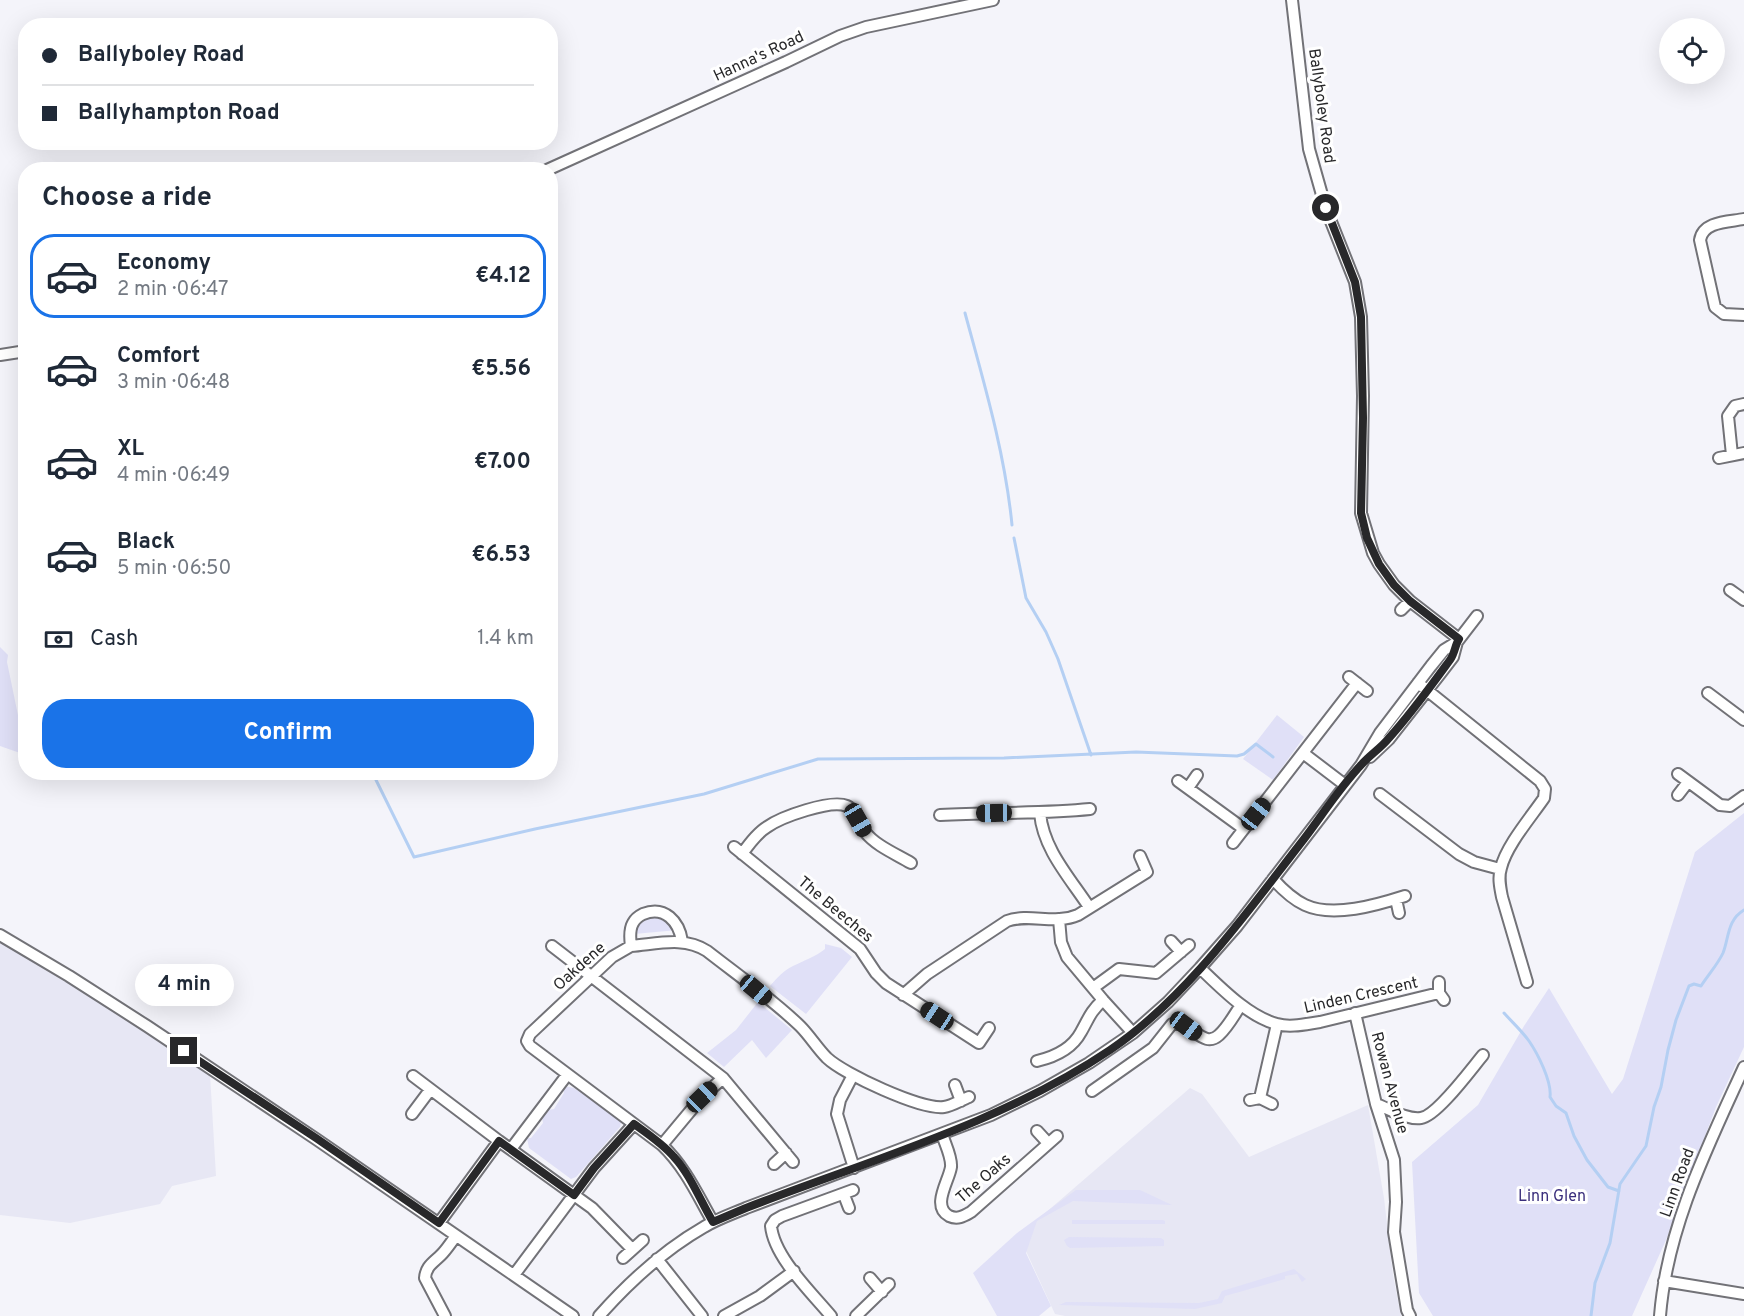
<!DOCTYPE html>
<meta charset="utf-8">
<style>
:root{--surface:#fff;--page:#f6f6f7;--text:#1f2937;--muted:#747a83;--line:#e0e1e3;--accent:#1a73e8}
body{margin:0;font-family:Overpass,sans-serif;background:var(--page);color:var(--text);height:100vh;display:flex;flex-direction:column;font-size:22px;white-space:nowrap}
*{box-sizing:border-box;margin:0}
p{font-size:20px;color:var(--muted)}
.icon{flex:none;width:33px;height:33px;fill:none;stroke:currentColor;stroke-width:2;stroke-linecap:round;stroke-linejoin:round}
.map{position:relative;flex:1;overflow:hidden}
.details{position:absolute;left:18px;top:162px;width:540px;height:618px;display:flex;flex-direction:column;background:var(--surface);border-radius:24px;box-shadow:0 6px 24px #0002}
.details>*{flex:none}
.hud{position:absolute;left:18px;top:18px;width:540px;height:132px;border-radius:24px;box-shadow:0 6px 24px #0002;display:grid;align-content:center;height:132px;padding:0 24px;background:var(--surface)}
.tools{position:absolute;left:1659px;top:18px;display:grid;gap:12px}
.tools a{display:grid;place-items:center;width:66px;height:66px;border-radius:50%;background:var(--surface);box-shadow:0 6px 24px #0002;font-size:30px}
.end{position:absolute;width:27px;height:27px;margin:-14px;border:8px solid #28282a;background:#fff;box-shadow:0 0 0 3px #fff}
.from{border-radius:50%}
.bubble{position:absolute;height:42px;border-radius:21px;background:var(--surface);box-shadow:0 6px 24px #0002;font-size:20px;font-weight:700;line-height:42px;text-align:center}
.car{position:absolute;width:18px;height:36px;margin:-18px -9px;border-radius:8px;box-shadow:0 0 4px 2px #0007;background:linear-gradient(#222 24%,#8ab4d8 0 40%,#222 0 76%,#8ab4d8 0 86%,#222 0)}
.hud b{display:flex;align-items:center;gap:21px;height:57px;font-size:22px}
.hud b+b{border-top:2px solid var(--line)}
.hud i{width:15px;height:15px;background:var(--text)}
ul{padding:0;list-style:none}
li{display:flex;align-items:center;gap:18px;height:84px;margin:0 12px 9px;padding:0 12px;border:3px solid transparent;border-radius:24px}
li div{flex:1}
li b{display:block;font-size:22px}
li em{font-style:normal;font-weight:700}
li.active{border-color:var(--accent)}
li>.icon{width:54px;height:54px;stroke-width:1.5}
h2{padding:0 24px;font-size:27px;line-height:72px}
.pay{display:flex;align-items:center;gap:15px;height:66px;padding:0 24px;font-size:22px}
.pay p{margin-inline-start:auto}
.cta{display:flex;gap:12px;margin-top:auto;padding:12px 24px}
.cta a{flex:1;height:69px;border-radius:24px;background:var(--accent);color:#fff;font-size:24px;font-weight:700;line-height:69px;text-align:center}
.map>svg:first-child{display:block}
</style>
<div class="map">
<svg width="1744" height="1316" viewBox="0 0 1744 1316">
<rect width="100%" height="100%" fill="#f4f4fa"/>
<path fill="#e7e7f4" d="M 0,942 L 140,1027 L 210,1074 L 216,1176 L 172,1186 L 160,1204 L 70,1223 L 0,1215 Z
M 1190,1088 L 1202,1094 L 1249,1157 L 1368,1105 L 1384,1198 L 1393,1275 L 1401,1316 L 1065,1316 L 1055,1314 L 1026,1251 L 1036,1221 Z"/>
<path fill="#e0e0f7" d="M 0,647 L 8,655 L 7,662 L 25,749 L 24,751 L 20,753 L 0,746 Z
M 1277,715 L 1304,737 L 1273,780 L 1243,759 Z
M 1744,813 L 1744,1047 L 1716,1107 L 1666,1240 L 1632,1316 L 1433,1316 L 1419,1293 L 1412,1162 L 1478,1105 L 1524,1026 L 1549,988 L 1612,1094 L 1623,1079 L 1695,852 Z
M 657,913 L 678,930 L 634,934 C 637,918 643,918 657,913 Z
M 825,944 L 841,948 L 852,957 L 806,1014 L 770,986 C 777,978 784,970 793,966 C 805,960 815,957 825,949 Z
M 758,1002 L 792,1030 L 766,1058 L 752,1040 L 724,1067 L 707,1053 L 736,1030 Z
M 564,1086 L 574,1088 L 618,1118 L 621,1122 L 620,1127 L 576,1177 L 571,1179 L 529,1148 L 527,1138 L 531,1138 L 543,1123 L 542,1117 L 547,1110 L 554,1109 L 564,1093 L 563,1089 Z
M 1076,1190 L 1140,1190 L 1172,1205 L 1073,1201 L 1037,1221 L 1026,1253 L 1051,1306 L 1039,1316 L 997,1316 L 973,1273 L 1017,1233 Z
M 1072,1220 L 1163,1220 L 1165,1221 L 1165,1224 L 1072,1224 Z
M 1069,1237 L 1161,1238 L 1164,1240 L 1164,1246 L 1070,1248 L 1067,1246 L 1064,1240 Z
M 1294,1269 L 1306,1279 L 1302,1282 L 1297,1274 L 1285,1276 L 1285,1279 L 1225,1296 L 1222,1303 L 1195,1309 L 1059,1305 L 1066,1302 L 1199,1303 L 1218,1299 L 1222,1291 Z"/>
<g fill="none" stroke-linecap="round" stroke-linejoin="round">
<path stroke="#b4cff3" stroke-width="3" d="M 965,313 C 984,383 1005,453 1012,525
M 1014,538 L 1026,598 L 1046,632 L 1058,659 L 1091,755
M 377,772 L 376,780 L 414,857 L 535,829 L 704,794 L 818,759 L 1004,758 L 1136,752 L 1237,756 L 1244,754 L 1256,744 L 1273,757
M 1504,1013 C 1512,1022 1522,1031 1529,1041 C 1538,1054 1552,1082 1550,1097 L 1556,1106 L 1566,1113 L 1574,1136 L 1587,1160 L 1608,1187 L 1619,1191
M 1591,1316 L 1595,1283 L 1610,1243 L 1620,1184 L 1646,1146 L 1654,1107 L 1661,1087 L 1668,1050 L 1676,1020 L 1689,986 L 1694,984 L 1701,986 C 1708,975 1718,964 1723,953 C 1729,938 1727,920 1744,910"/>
<defs>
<path id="minor" d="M 1292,0 L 1309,149 L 1326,209 L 1355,282 L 1361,317 L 1363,396 L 1361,513 L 1373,553 L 1379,564 L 1394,585 L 1410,601 L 1459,639
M 547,170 L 786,62 L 840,36 L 866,27 L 993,0
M 1744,219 C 1729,222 1703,221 1700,240 L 1715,307 L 1724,314 L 1744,315
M 0,355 L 26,351
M 1732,455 L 1728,416 L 1735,406 L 1744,404
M 1719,458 L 1744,453
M 1730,590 L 1744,600
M 1401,610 L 1410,601
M 1349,677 L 1367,691
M 1418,683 L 1540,781 L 1545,789 L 1544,798 C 1531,817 1506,846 1501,868 C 1498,877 1500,887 1502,897 L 1527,982
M 1708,693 L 1744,720
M 1303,753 L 1345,785
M 1370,757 L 1389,739 L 1440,674 L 1453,657 L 1457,642 L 1477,616
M 1678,774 L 1720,805 L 1730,806 L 1744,796
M 1178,781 L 1244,829
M 1188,788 L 1197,775
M 1380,794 L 1459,854 L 1474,862 L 1500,869
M 1678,795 L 1688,782
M 1040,813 C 1043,849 1070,878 1089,907
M 940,815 C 990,812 1040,814 1090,809
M 1233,843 L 1357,683
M 734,847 L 860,949 L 876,973 L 886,983 L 979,1043 L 989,1028
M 742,854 C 749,844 757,833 767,827 C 781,817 831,799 847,806 C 856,810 859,825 865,832 C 876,846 896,854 911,863
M 1273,879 C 1282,889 1292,899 1305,905 C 1333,918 1377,905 1405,896
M 1396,899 L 1399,913
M 1059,919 L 1061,942 L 1067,957 L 1103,1000 L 1133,1033
M 0,935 L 69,976 L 147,1026 L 316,1139 L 573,1316
M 1171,941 L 1181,952
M 552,946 L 723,1078 L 793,1162
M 631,946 C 630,939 629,930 633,923 C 635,919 639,916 643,914 C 665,905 679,922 682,941
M 1200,968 C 1221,988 1249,1017 1277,1024 C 1290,1028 1306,1024 1320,1022 L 1439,993
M 1439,982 L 1439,993 L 1444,1000
M 1093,988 L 1119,969 L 1156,973 L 1189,945
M 903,995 L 927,974 L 1007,921 C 1030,913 1055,925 1078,915 L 1147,872 L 1140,856
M 1355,1013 L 1376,1104 L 1394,1160 L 1396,1202 L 1394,1232 L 1407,1310 L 1410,1316
M 1037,1061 C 1054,1057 1072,1049 1081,1032 C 1089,1018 1090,1012 1103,1000
M 853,1075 L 840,1100 L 837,1114 L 854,1168
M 413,1076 L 499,1141
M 955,1085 L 961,1101
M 1092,1091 L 1153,1048 L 1172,1024 C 1191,1020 1203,1050 1219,1035 C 1228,1027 1234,1015 1241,1005
M 1260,1098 L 1277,1024
M 1250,1100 L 1260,1098 L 1272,1104
M 1376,1104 C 1389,1109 1407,1120 1421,1118 C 1437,1116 1472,1068 1483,1055
M 412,1114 L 430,1090
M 1037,1131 L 1048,1143
M 942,1134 C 945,1144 952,1157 951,1167 C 949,1181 931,1206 949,1216 C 958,1220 964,1216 971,1212 L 1057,1136
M 662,1145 L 702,1097 L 723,1078
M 511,1149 L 567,1075
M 774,1164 L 786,1153
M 844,1195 L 849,1208
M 713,1222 C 697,1194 685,1167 662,1145 L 530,1046 L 527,1041 L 530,1034 L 612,957 L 631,946 C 657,944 684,936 707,951 C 739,976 772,999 800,1026 C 810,1036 817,1048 827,1058 C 844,1074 921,1110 944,1107 C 952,1106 961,1100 969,1097
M 439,1223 L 499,1141 L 592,1208 L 632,1249
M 623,1258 L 643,1240
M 657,1259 L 702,1316
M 514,1275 L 594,1168 L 634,1124
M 870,1278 L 882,1292
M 1664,1281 L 1744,1294
M 445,1316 L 425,1278 C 426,1266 433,1263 441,1255 C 447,1249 451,1242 456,1236
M 599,1316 C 630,1281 664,1250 704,1227 C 717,1219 732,1214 746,1208 L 991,1115 L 1040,1091 L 1089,1063 L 1133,1033 L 1168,1002 L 1200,968 L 1237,926 L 1361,765 L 1380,733 L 1431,666 L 1444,650 L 1457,642
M 724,1316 L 760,1296 L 794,1271
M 831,1316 C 811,1292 774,1257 771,1226 L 775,1220 L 782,1216 L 853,1190
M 856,1316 L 889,1284
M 1660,1316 C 1667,1227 1708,1146 1744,1067"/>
</defs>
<use href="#minor" stroke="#727277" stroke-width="14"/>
<use href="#minor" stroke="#fff" stroke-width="10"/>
</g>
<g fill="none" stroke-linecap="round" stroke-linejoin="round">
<path stroke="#28282a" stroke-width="8" d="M 184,1051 L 316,1138 L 439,1223 L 499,1141 L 574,1195 L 594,1168 L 634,1124 C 648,1134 663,1144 674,1157 C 690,1174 701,1202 713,1222 L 746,1208 C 867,1161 1002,1123 1110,1050 C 1187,998 1247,912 1304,839 C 1323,814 1340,787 1362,764 C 1370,755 1381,748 1389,738 C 1411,714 1431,686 1450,660 C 1455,653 1455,645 1459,639 L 1410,601 L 1394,585 L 1379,564 L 1367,538 L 1361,513 L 1363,418 L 1361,317 L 1355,282 L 1326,208"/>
</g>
<g text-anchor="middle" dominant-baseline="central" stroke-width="6" stroke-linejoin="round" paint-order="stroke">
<g font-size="16" fill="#28282a" stroke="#fff">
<text transform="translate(759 57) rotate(-25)">Hanna's Road</text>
<text transform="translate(1321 106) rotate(82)">Ballyboley Road</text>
<text transform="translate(835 910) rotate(40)">The Beeches</text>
<text transform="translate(580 967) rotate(-42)">Oakdene</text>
<text transform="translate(1361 996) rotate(-13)">Linden Crescent</text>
<text transform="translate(1389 1083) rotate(75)">Rowan Avenue</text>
<text transform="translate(984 1179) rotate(-41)">The Oaks</text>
<text transform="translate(1678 1183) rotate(-70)">Linn Road</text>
</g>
<g font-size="16" fill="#3a2e7c" stroke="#fff">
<text x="1552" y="1197">Linn Glen</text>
</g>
</g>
</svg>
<div class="tools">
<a><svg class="icon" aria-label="locate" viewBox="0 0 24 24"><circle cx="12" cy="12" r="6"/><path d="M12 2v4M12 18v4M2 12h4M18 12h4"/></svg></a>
</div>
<i class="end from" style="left:1326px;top:208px"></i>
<i class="end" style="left:184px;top:1051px"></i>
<div class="bubble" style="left:135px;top:964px;width:99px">4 min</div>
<i class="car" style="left:994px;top:813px;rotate:269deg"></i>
<i class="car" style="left:1256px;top:814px;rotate:38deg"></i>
<i class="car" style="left:858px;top:820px;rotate:150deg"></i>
<i class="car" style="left:756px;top:990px;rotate:130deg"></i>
<i class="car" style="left:937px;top:1016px;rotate:303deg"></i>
<i class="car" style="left:1186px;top:1026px;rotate:127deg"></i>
<i class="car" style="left:702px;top:1097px;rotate:46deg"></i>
<div class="hud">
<b><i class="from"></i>Ballyboley Road</b>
<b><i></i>Ballyhampton Road</b>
</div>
<section class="details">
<h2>Choose a ride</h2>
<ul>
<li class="active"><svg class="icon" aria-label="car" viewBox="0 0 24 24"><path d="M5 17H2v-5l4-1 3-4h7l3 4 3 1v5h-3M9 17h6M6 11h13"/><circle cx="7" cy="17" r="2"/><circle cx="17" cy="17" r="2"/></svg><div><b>Economy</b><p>2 min · 06:47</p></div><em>€4.12</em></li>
<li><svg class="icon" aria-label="car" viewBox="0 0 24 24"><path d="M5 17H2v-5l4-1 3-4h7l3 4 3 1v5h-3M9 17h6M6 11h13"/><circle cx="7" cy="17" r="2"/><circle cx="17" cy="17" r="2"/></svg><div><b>Comfort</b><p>3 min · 06:48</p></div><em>€5.56</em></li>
<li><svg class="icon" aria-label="car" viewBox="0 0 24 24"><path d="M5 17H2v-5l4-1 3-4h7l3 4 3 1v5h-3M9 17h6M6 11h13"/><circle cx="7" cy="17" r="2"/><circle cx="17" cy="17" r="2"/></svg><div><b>XL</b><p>4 min · 06:49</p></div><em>€7.00</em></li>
<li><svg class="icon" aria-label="car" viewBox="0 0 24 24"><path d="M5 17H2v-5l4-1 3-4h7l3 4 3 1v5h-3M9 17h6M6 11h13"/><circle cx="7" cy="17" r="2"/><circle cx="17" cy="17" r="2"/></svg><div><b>Black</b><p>5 min · 06:50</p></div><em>€6.53</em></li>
</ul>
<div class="pay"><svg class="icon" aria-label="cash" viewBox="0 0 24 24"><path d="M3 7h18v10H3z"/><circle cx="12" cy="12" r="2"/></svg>Cash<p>1.4 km</p></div>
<div class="cta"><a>Confirm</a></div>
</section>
</div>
